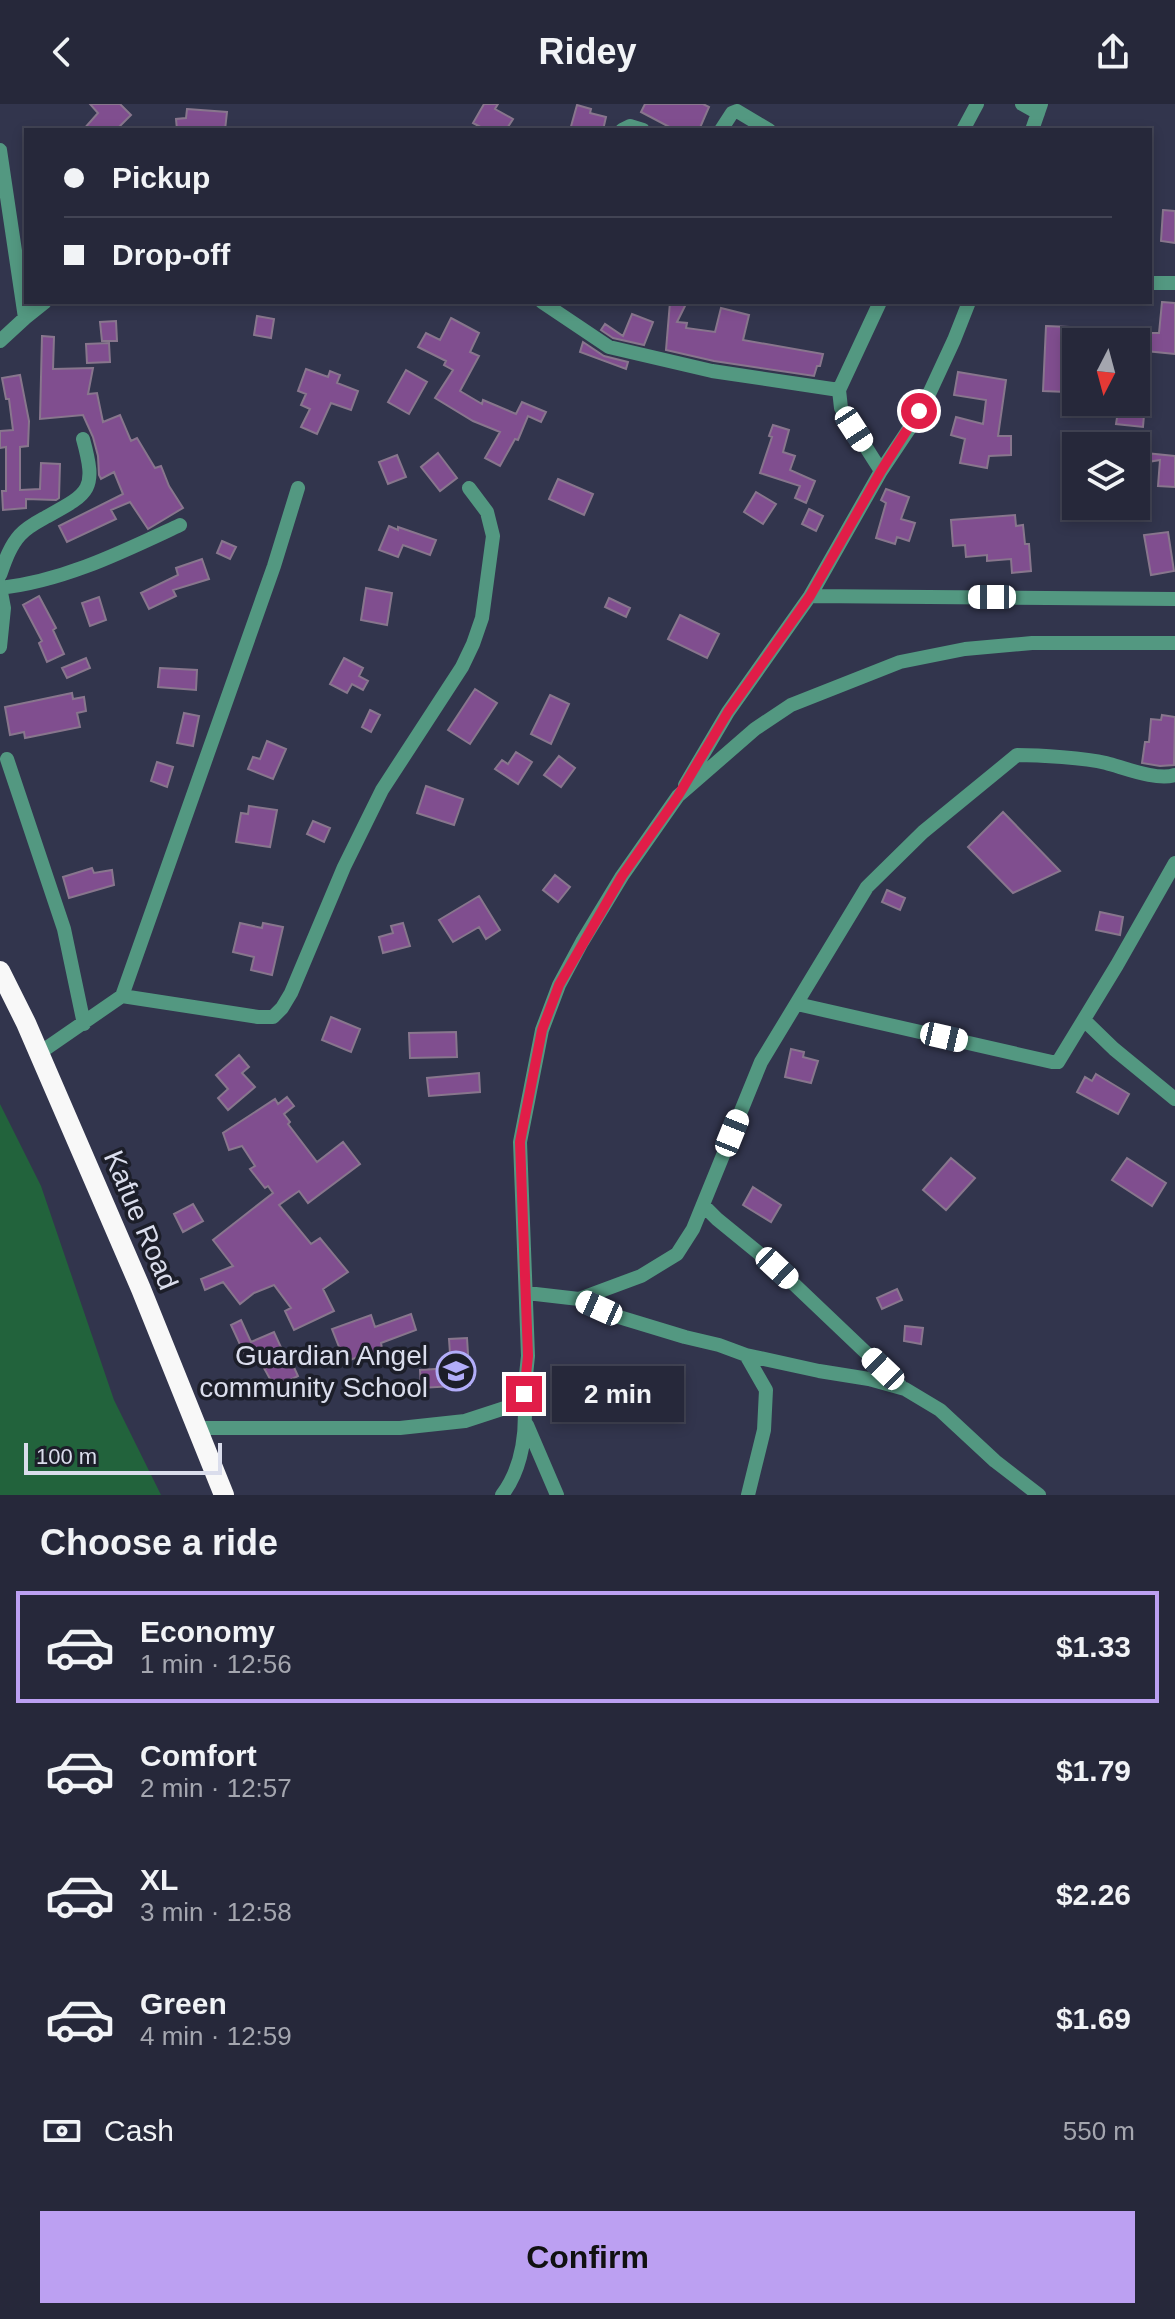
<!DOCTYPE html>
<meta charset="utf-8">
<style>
:root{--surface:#26283a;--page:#323445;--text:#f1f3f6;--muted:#a4a6af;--line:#424454;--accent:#bca0f2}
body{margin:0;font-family:Helvetica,sans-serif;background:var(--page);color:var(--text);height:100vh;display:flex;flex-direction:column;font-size:30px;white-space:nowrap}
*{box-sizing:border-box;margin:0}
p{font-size:26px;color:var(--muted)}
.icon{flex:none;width:44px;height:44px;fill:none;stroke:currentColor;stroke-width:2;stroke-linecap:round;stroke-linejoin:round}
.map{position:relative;height:1391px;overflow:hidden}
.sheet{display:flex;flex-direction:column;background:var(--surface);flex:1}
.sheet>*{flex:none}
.top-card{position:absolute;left:24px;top:24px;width:1128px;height:176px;border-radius:0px;box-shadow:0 4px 12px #0003,0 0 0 2px var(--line);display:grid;align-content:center;height:176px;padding:0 40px;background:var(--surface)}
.needle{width:52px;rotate:186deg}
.tools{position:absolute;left:1062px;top:224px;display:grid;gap:16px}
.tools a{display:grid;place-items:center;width:88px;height:88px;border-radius:0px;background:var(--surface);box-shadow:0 4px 12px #0003,0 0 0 2px var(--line);font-size:40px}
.scale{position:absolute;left:24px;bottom:20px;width:198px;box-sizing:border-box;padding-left:8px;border:4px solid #daddec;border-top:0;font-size:22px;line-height:28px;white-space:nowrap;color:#daddec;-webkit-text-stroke:6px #1c1e29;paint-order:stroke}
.end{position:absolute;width:36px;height:36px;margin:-18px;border:10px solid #e11d48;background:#fff;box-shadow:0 0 0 4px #fff}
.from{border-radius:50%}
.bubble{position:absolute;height:56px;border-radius:0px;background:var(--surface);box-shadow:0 4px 12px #0003,0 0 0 2px var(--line);font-size:26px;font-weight:700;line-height:56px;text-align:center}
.car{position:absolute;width:24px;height:48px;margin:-24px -12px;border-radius:10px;box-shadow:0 0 6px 2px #0007;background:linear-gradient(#fff 24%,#345 0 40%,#fff 0 76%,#345 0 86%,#fff 0)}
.top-card b{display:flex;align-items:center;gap:28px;height:76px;font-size:30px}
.top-card b+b{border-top:2px solid var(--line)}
.top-card i{width:20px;height:20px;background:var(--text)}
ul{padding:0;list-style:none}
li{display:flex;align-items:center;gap:24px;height:112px;margin:0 16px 12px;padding:0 24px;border:4px solid transparent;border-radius:0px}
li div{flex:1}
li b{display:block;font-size:30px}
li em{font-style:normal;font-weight:700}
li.selected{border-color:var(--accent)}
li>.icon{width:72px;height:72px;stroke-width:1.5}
h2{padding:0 40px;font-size:36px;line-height:96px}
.pay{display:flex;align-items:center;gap:20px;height:88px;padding:0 40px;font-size:30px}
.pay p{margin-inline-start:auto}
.primary-button{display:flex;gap:16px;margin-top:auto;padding:16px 40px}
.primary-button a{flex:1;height:92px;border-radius:0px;background:var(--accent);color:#111;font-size:32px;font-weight:700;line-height:92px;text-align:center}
header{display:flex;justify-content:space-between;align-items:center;height:104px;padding:0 40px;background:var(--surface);font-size:36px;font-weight:700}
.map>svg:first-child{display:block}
</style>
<header><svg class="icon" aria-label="back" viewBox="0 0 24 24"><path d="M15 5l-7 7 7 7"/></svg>Ridey<svg class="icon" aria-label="share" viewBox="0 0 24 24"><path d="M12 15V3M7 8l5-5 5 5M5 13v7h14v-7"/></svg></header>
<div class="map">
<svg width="1175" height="1391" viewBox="0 0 1175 1391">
<rect width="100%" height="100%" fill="#32354d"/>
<path fill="#22633c" d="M 0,1000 L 41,1082 L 114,1296 L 161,1391 L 0,1391 Z"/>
<path fill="#804e8f" stroke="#88768d" stroke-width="2" d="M 90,0 L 120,0 L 131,11 L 116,26 L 83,26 L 98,9 Z
M 484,0 L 498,0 L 495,5 L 513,15 L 506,26 L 486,26 L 473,19 Z
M 645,0 L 703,0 L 709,3 L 699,26 L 675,26 L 641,8 Z
M 577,1 L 591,5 L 590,9 L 606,13 L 603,26 L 570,26 Z
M 187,5 L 227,8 L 225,26 L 177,26 L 176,15 L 186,14 Z
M 1163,106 L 1175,107 L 1175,139 L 1161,137 Z
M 670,198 L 687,198 L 677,218 L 687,219 L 686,224 L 715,228 L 721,204 L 749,211 L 743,236 L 823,250 L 820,262 L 817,262 L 814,272 L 714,257 L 666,246 Z
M 1162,198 L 1175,199 L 1175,250 L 1136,246 L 1136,229 L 1159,229 Z
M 632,210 L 653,218 L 644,241 L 613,234 L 601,226 L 605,220 L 623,232 Z
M 257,212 L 274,215 L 271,234 L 254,231 Z
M 451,214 L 479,229 L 470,248 L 479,252 L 460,287 L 482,300 L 483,296 L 516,310 L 522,298 L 546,308 L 541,318 L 528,312 L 518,336 L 515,335 L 500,362 L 485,354 L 500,328 L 473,317 L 435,294 L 453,266 L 444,261 L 446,257 L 418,243 L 426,229 L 440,236 Z
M 116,217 L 117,237 L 102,237 L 100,218 Z
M 1046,222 L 1069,223 L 1066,288 L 1043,287 Z
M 42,232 L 54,233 L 53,265 L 93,264 L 88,290 L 97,289 L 103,318 L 120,311 L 131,337 L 137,334 L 155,364 L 161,362 L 169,382 L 183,404 L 148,425 L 130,398 L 111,406 L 116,415 L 67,438 L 59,422 L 123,390 L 114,368 L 101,375 L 99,371 L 98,352 L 93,333 L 83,311 L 40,315 Z
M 583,238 L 604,252 L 628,258 L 626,265 L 580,248 Z
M 109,239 L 110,258 L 87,259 L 86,240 Z
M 306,265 L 328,273 L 330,267 L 340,271 L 337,279 L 358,287 L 351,306 L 331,299 L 317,330 L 301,323 L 310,305 L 301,301 L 306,290 L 298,287 Z
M 406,266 L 427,278 L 409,310 L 388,298 Z
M 958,268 L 1006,276 L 998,332 L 1011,332 L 1011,351 L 989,352 L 987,364 L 960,359 L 965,335 L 951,331 L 956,313 L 983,320 L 986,296 L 954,291 Z
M 20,271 L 29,317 L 28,342 L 20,343 L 20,386 L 40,385 L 41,359 L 60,360 L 59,394 L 56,396 L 26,395 L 26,404 L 3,406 L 2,387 L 6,387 L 6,343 L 0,344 L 0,327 L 13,326 L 9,295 L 6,295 L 2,274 Z
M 1118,307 L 1144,311 L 1143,323 L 1116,320 Z
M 773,321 L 789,326 L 783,348 L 795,352 L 790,366 L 815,377 L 806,399 L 795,394 L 800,382 L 760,369 L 772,333 L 769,332 Z
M 1136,348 L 1175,352 L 1175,383 L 1158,382 L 1160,356 L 1136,360 Z
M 438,349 L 457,374 L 440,387 L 421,363 Z
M 397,351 L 406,373 L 388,380 L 379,358 Z
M 558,375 L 593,390 L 584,411 L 549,395 Z
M 886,385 L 909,393 L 901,415 L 915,419 L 909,437 L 897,433 L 895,440 L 876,434 L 886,399 L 881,396 Z
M 756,388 L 776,400 L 763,420 L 744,408 Z
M 809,405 L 823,412 L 816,427 L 802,420 Z
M 1015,411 L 1016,422 L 1023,421 L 1025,440 L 1029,440 L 1031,467 L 1012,469 L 1011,455 L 987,457 L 987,451 L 966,453 L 965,441 L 953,442 L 951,416 Z
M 389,422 L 398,426 L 398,423 L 436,436 L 430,451 L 403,441 L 398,453 L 379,446 Z
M 1168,428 L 1174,467 L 1151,471 L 1144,431 Z
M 222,437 L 236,443 L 230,455 L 217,449 Z
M 202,455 L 209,475 L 173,486 L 176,492 L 149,505 L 141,489 L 178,471 L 176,464 Z
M 366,484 L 392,489 L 387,521 L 361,516 Z
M 39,492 L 56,524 L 53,526 L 64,550 L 47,558 L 39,539 L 42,537 L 23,501 Z
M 99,493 L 106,516 L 90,522 L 82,499 Z
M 609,494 L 630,504 L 626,513 L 605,503 Z
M 680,511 L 719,530 L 707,554 L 668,535 Z
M 86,554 L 90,564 L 67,574 L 62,564 Z
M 344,554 L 363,564 L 359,572 L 368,577 L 363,586 L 352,580 L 347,589 L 330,580 Z
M 160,564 L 197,566 L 196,586 L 158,583 Z
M 475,585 L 497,599 L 470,640 L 448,626 Z
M 72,589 L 73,595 L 84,593 L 86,607 L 77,609 L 80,623 L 25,634 L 24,628 L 10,631 L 5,603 Z
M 550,591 L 569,600 L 551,640 L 531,630 Z
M 370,606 L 380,611 L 371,628 L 362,623 Z
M 184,609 L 199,612 L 193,642 L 177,639 Z
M 1162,611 L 1175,613 L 1174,661 L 1160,662 L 1142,659 L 1145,638 L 1149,638 L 1151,615 L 1161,616 Z
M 267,637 L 286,645 L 273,675 L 248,665 L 253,653 L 260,655 Z
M 516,648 L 532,658 L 518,680 L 495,665 L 502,656 L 508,660 Z
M 559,652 L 575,664 L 561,683 L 544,671 Z
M 157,658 L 173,663 L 167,683 L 151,677 Z
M 426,682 L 463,695 L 454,721 L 417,709 Z
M 249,702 L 277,706 L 270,743 L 236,738 L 241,709 L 248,710 Z
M 1003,708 L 1060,767 L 1013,789 L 968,743 Z
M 313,717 L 330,724 L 324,738 L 307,730 Z
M 92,764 L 94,769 L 112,766 L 114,781 L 69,794 L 63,773 Z
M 555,771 L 570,783 L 558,798 L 543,786 Z
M 887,786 L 905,794 L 900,806 L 882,798 Z
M 479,792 L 500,826 L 486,835 L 479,823 L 453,838 L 439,816 Z
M 1100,808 L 1123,813 L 1120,831 L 1096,826 Z
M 240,819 L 262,824 L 263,819 L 283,823 L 272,871 L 251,866 L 254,853 L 233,848 Z
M 403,819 L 410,842 L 383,849 L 379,833 L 393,829 L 391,822 Z
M 331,913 L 360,925 L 351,948 L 322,936 Z
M 456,928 L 457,953 L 410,954 L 409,929 Z
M 791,945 L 804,948 L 803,953 L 818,957 L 811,979 L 785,973 Z
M 239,951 L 249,963 L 242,969 L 255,983 L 228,1006 L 218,994 L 228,985 L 216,971 Z
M 479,969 L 480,988 L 429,992 L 427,974 Z
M 1096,970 L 1129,990 L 1118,1010 L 1077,988 L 1085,973 L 1092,977 Z
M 287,993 L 294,1002 L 284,1010 L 290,1018 L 288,1020 L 317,1058 L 343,1038 L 360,1060 L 308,1099 L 299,1087 L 279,1101 L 311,1140 L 320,1134 L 348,1168 L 323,1185 L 334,1207 L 294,1226 L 285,1207 L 291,1204 L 274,1181 L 254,1189 L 240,1200 L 223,1178 L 205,1186 L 201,1175 L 233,1162 L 213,1136 L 273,1089 L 268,1082 L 265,1084 L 250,1065 L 255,1062 L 242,1042 L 229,1046 L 223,1029 L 275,995 L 278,1000 Z
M 951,1054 L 975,1074 L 946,1106 L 923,1086 Z
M 1127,1054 L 1166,1079 L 1152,1102 L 1112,1076 Z
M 753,1083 L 781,1101 L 771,1118 L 743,1101 Z
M 193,1100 L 203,1117 L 183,1128 L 174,1110 Z
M 897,1185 L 902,1196 L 882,1205 L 877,1194 Z
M 411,1210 L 416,1226 L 381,1239 L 382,1244 L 378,1245 L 382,1258 L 373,1261 L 368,1249 L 345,1258 L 332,1225 L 371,1211 L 375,1223 Z
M 241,1216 L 251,1238 L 274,1228 L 289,1261 L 292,1259 L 298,1272 L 275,1284 L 259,1255 L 249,1260 L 231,1221 Z
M 905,1222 L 923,1224 L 921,1240 L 904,1237 Z
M 467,1234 L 470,1281 L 421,1284 L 420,1266 L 451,1264 L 449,1235 Z"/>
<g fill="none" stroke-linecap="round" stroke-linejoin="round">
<path stroke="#539881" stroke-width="14" d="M 1022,0 L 1038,9
M 622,26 L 630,22 L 643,26
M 721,26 L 732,9 L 737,7 L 769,26
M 963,26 L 977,0
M 1032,26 L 1041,0
M 0,46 L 25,214 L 0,237
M 1150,179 L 1175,179
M 542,198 L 609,243 L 712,267 L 839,286 L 841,304 L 881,367
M 25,214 L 45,198
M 839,286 L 880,198
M 0,471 C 5,457 10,442 20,431 C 27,423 37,418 46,413 C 90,389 97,386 83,335
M 0,483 L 4,504 L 0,543
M 0,484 C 64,477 122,448 180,421
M 810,492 L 1175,495
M 7,655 L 64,825 L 84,920
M 685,681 L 728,608 L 810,492 L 881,367 L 909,325 L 929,290 L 954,236 L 969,198
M 122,892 L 258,913 L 273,913 L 282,904 L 291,889 L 344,763 L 382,686 L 462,563 L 473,540 L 482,514 L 493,432 L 487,408 L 469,384
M 797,900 L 1052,958 L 1058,958 L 1117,861 L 1175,759
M 1084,916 L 1114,945 L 1175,995
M 38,950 L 122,892 L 274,462 L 298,384
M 703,1101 L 717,1115 L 777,1164 L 900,1281
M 527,1189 L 579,1195 L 619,1213 L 685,1233 L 719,1241 L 746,1251 L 819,1267 L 869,1275 L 905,1285 L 940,1306 L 995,1357 L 1039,1391
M 579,1195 L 641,1172 L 677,1150 L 693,1125 L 761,958 L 867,783 L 923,728 L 1017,651 C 1040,651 1085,654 1106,659 C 1125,664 1157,677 1175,671
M 746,1251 L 766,1286 L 764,1326 L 748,1391
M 527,1321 L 557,1391
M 198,1324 L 400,1324 L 465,1317 L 511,1302 L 524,1290 L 528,1252 L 520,1038 L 542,926 L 559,881 L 582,838 L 622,772 L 678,692 L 755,625 L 791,601 L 900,558 L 965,545 L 1032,539 L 1175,539
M 502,1391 C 524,1362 527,1325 524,1290"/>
<path stroke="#f8f8f8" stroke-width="20" d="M 0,867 L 26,919 L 141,1185 L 224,1391"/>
</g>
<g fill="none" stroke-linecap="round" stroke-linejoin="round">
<path stroke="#e11d48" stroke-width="10" d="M 524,1290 L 528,1252 L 520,1038 L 542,926 L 559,881 L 622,772 L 678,692 L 728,608 L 810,492 L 881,367 L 919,307"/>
</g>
<defs>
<symbol id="school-ring" viewBox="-11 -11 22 22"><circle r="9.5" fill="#1c1e29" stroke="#b2adf9" stroke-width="1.5"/><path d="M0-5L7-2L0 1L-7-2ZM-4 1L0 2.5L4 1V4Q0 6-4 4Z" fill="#b2adf9"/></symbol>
</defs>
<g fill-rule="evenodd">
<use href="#school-ring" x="434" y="1245" width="44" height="44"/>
</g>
<g text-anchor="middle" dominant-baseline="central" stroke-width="7" stroke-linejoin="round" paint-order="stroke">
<g font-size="28" fill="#daddec" stroke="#1c1e29">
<text transform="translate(141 1116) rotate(67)">Kafue Road</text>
</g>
<g font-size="28" fill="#daddec" stroke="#1c1e29" text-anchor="end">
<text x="428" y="1251">Guardian Angel<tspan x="428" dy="32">community School</tspan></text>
</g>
</g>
</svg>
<div class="tools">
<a><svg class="needle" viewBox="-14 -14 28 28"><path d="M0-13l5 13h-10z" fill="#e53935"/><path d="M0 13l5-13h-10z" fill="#a4a6af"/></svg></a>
<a><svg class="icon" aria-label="layers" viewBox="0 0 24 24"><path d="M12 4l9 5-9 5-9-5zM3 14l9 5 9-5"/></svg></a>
</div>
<div class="scale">100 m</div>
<i class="end from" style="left:919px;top:307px"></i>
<i class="end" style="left:524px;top:1290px"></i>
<div class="bubble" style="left:552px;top:1262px;width:132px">2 min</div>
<i class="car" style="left:854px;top:325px;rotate:147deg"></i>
<i class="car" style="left:992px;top:493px;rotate:270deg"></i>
<i class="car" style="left:944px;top:933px;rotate:103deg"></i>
<i class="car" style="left:732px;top:1029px;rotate:22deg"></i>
<i class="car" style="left:777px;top:1164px;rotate:133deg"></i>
<i class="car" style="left:599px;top:1204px;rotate:294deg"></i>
<i class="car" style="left:883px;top:1265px;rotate:314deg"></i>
<div class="top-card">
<b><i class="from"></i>Pickup</b>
<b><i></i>Drop-off</b>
</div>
</div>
<section class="sheet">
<h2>Choose a ride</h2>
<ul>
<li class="selected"><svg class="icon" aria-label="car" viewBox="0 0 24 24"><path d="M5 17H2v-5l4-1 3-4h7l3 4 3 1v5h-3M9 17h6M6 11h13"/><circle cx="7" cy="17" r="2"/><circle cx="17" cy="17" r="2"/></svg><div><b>Economy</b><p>1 min · 12:56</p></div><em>$1.33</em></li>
<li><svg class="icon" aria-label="car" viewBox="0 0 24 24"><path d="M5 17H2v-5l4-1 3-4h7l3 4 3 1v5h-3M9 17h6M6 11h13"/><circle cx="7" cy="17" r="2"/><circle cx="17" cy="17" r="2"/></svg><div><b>Comfort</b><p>2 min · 12:57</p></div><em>$1.79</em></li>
<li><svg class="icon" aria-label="car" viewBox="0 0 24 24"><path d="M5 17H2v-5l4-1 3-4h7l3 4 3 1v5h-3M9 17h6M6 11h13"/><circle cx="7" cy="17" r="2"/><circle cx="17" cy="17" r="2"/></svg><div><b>XL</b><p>3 min · 12:58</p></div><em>$2.26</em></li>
<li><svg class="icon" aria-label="car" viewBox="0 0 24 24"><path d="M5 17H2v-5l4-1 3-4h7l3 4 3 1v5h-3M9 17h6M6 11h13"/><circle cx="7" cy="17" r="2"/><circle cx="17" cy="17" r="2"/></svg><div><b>Green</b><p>4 min · 12:59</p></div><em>$1.69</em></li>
</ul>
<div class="pay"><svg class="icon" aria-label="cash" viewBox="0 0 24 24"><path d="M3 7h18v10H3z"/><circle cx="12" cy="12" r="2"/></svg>Cash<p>550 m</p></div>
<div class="primary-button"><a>Confirm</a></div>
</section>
